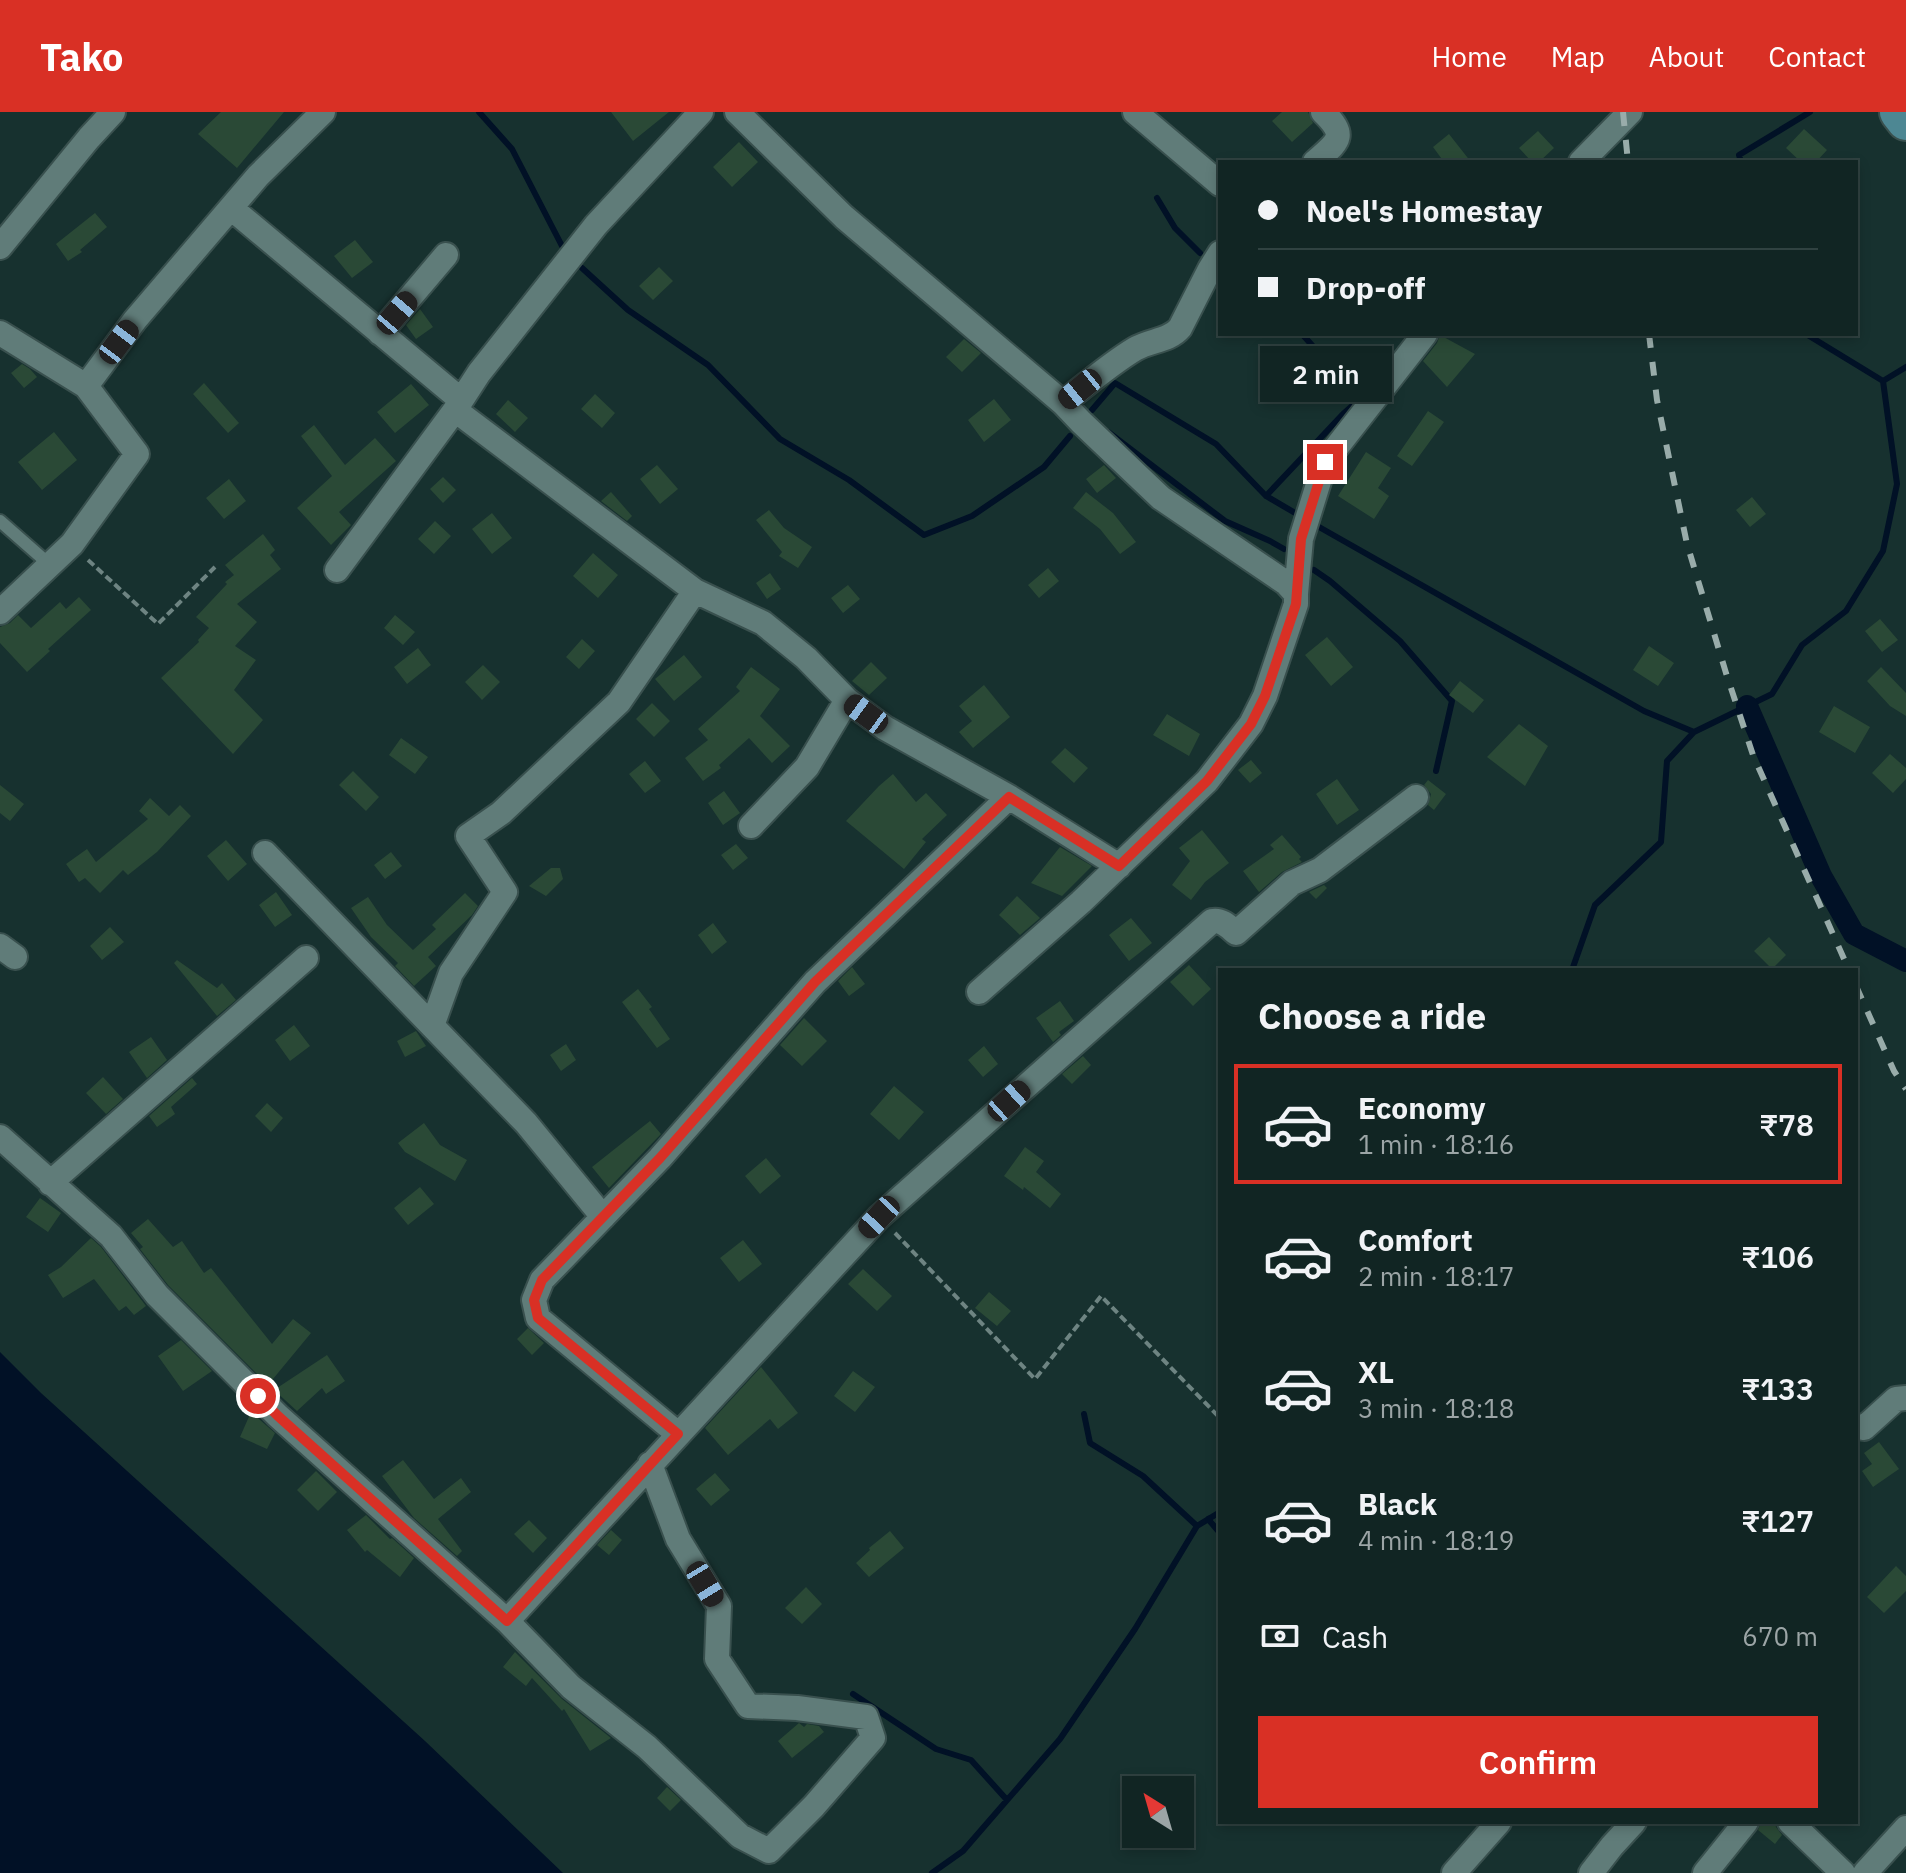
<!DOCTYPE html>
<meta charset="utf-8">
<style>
:root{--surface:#112523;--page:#1a2d2b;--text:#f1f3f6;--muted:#9ca5a6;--line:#304241;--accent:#d93025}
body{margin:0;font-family:"IBM Plex Sans",sans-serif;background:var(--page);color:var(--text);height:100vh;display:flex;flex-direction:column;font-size:30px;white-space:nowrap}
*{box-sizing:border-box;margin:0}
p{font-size:26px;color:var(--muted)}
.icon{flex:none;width:44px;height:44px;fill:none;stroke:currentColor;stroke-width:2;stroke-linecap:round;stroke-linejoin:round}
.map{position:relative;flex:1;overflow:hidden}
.details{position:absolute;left:1218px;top:856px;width:640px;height:856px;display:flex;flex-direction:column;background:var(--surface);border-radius:0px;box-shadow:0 4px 12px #0003,0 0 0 2px var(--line)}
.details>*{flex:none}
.hud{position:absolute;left:1218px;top:48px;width:640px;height:176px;border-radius:0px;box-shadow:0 4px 12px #0003,0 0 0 2px var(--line);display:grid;align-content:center;height:176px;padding:0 40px;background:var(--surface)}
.needle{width:52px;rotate:323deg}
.fabs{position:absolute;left:1122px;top:1664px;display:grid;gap:16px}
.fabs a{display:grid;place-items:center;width:72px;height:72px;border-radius:0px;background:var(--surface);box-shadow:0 4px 12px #0003,0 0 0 2px var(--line);font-size:40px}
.end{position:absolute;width:36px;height:36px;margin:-18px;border:10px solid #d93025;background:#fff;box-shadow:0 0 0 4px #fff}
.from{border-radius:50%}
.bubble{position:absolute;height:56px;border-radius:0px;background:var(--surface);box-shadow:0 4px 12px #0003,0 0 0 2px var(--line);font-size:26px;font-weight:600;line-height:56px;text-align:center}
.car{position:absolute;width:24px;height:48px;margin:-24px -12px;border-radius:10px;box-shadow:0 0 6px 2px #0007;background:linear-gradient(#222 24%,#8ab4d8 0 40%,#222 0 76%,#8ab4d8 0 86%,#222 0)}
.hud b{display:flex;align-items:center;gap:28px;height:76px;font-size:30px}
.hud b+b{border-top:2px solid var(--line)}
.hud i{width:20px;height:20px;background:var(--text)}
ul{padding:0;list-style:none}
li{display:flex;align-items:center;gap:24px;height:120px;margin:0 16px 12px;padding:0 24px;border:4px solid transparent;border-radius:0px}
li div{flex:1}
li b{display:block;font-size:30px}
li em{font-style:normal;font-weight:600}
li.on{border-color:var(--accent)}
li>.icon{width:72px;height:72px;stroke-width:1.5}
h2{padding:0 40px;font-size:36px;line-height:96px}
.pay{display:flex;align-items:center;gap:20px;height:88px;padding:0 40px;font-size:30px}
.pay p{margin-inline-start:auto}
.cta{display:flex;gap:16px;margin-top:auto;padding:16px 40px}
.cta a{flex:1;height:92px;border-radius:0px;background:var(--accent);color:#fff;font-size:32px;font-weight:600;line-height:92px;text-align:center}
header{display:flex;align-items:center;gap:48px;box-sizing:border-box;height:112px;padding:0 40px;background:var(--accent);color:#fff}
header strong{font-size:38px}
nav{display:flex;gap:44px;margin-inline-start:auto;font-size:28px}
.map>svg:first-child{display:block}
</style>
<header>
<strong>Tako</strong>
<nav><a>Home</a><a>Map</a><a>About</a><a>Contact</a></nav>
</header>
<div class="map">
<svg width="1906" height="1761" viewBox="0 0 1906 1761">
<rect width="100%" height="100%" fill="#17312f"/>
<path fill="#011126" d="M 0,1240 L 41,1281 L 425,1629 L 563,1761 L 0,1761 Z"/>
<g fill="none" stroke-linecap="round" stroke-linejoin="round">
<path stroke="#011126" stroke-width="6" d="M 479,0 L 512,37 L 562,134
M 1741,50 L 1739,43 L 1810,0
M 1157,86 L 1175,116 L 1200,141
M 582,156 L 628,198 L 708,253 L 780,327 L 849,368 L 924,423 L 972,404 L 1044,355 L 1070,324
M 1806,222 L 1883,269
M 1092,298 L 1115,271 L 1216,332 L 1266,384 L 1302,405
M 1108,320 L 1225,409 L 1270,429 L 1284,437
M 1266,384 L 1343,302 L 1360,287 L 1302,222
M 1312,411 L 1644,599 L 1694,620
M 1314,458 L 1330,469 L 1400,529 L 1452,589 L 1436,659
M 1572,858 L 1595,793 L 1661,730 L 1667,649 L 1694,620 L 1772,582 L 1802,533 L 1846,499 L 1883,439 L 1897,372 L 1883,269 L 1906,255
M 1084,1302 L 1090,1331 L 1143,1364 L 1197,1414
M 1208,1407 L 1220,1421
M 853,1582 L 936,1637 L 971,1648 L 1007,1688
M 932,1761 L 963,1739 L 1060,1627 L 1135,1517 L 1197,1414 L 1220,1400"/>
<path stroke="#011126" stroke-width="22" d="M 1747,594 L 1821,764 L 1854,822 L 1906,849"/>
</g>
<path fill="#2a4936" d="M 221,0 L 284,0 L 237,56 L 198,22 Z
M 611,0 L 669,0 L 633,29 Z
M 1282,0 L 1308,0 L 1313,11 L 1292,30 L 1272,9 Z
M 1804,17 L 1827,38 L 1816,50 L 1801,50 L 1786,36 Z
M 1538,19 L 1554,36 L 1539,50 L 1532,50 L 1519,36 Z
M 1449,22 L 1471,50 L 1444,50 L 1433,35 Z
M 739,30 L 758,50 L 732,75 L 713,55 Z
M 95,101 L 107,115 L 80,138 L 82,140 L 68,149 L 56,132 Z
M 355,128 L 373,150 L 352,166 L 334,144 Z
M 659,155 L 673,169 L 653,188 L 639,174 Z
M 420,197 L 433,215 L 416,227 L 406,213 Z
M 1440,223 L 1475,242 L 1447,275 L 1423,249 L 1437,231 Z
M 964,227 L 981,241 L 962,260 L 946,245 Z
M 22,252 L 30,257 L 37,265 L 24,276 L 11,261 Z
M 204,271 L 239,311 L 228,321 L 193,282 Z
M 411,272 L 429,293 L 395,321 L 377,300 Z
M 595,282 L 615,301 L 602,316 L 581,297 Z
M 994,287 L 1011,308 L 984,330 L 968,308 Z
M 508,288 L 528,306 L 515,320 L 496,302 Z
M 1428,299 L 1444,310 L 1412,354 L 1397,344 Z
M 314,313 L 345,353 L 375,326 L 396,349 L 339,400 L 351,413 L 331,433 L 297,396 L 332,364 L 301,324 Z
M 54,320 L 77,348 L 42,378 L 18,350 Z
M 1366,340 L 1391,356 L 1378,376 L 1389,384 L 1374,407 L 1338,384 Z
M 657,353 L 678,377 L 660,392 L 640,367 Z
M 1104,353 L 1116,366 L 1097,381 L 1086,367 Z
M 443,365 L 456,378 L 443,391 L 430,377 Z
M 229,367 L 246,389 L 224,407 L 206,386 Z
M 611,380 L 632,404 L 627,409 L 601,389 Z
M 1086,380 L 1113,401 L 1136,430 L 1120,442 L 1100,417 L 1073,396 Z
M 1752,385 L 1766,402 L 1750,415 L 1736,398 Z
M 769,398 L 784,416 L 812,435 L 798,456 L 779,444 L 782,440 L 756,408 Z
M 492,401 L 512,426 L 492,442 L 472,417 Z
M 435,409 L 451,424 L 434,442 L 418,427 Z
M 263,422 L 275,438 L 270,443 L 281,457 L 237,492 L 257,510 L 235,534 L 256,548 L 234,578 L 263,608 L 233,642 L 161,566 L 199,530 L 198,528 L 209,516 L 196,505 L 227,472 L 225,470 L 234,463 L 225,453 Z
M 593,441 L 618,463 L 598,486 L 573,464 Z
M 1048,456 L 1059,469 L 1039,486 L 1028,473 Z
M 770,461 L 781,477 L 767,487 L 756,471 Z
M 848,473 L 860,487 L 843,501 L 831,486 Z
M 79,485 L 91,498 L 48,537 L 50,539 L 27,560 L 0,531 L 0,515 L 10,511 L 18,503 L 31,516 L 60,490 L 66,497 Z
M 395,503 L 415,520 L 403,533 L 384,516 Z
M 1880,507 L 1898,528 L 1882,540 L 1865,519 Z
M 1327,525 L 1353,555 L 1331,574 L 1305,543 Z
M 582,527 L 595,539 L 579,557 L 566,545 Z
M 1649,534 L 1674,551 L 1658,574 L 1633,558 Z
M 418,536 L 431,553 L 407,572 L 394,555 Z
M 684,543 L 702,565 L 674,589 L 655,567 Z
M 871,550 L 887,566 L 869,583 L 852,569 Z
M 483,553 L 500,570 L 482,588 L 465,570 Z
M 751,555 L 780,577 L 760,604 L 790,634 L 772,651 L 749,626 L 719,653 L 721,656 L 703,669 L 685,646 L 708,628 L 698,617 L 740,579 L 736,575 Z
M 1881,555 L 1906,581 L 1906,604 L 1890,594 L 1867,569 Z
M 1460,569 L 1484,588 L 1473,601 L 1449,583 Z
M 984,573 L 1010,605 L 973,636 L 959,620 L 972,609 L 959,594 Z
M 652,591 L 670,609 L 654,625 L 636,607 Z
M 1834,594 L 1870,615 L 1855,641 L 1819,620 Z
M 1167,602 L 1200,622 L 1189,644 L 1153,623 Z
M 1519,612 L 1548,634 L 1525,674 L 1487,645 Z
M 401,626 L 428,645 L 415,662 L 389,643 Z
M 1065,636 L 1088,656 L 1074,671 L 1051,650 Z
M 1890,642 L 1906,656 L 1906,667 L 1893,681 L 1872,661 Z
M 1251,648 L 1262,661 L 1250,671 L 1238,658 Z
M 645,649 L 661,669 L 645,681 L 629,662 Z
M 353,659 L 379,685 L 366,699 L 339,673 Z
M 893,662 L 916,690 L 926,681 L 947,703 L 922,727 L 926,730 L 904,757 L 846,709 L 879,674 Z
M 1337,667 L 1359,698 L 1337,713 L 1316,682 Z
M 1428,668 L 1446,682 L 1434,698 L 1428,693 L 1431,682 L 1424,673 Z
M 0,673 L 24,692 L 10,709 L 0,701 Z
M 724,679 L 740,701 L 723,713 L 708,691 Z
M 150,686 L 169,704 L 180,693 L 191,704 L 157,740 L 128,763 L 123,758 L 100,781 L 85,766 L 79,770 L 66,752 L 87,737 L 96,750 L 148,707 L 139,699 Z
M 1202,718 L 1229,751 L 1205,770 L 1191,788 L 1172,773 L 1190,749 L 1179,736 Z
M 1282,723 L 1301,745 L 1299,747 L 1302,750 L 1282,760 L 1259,780 L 1243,759 L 1274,737 L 1270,733 Z
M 226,728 L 247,752 L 228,769 L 207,744 Z
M 736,732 L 748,746 L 733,758 L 721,743 Z
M 1060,735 L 1092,754 L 1062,784 L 1031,771 Z
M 391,740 L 402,754 L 385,767 L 374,753 Z
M 551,756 L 560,756 L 563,767 L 546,784 L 529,774 Z
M 1324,773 L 1327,776 L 1316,787 L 1309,780 Z
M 276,780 L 292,803 L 275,815 L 259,793 Z
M 465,781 L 478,794 L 472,803 L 428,845 L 436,854 L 414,874 L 395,854 L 398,851 L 371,825 L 351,796 L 368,785 L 387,813 L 413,838 L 436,817 L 432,813 Z
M 1017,784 L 1040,806 L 1020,823 L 999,803 Z
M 1131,806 L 1152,831 L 1129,849 L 1109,823 Z
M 713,811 L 727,830 L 712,842 L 698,823 Z
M 110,815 L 124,830 L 102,848 L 90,834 Z
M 1769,825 L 1786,843 L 1772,857 L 1754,839 Z
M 177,848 L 217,876 L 222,871 L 236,888 L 217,904 L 174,851 Z
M 1189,853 L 1211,877 L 1193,894 L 1170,870 Z
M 852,855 L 865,872 L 849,884 L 838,869 Z
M 638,877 L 652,895 L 649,897 L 670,927 L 657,936 L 622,890 Z
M 1060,889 L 1074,909 L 1059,920 L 1061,923 L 1053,930 L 1036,906 Z
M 804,906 L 827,929 L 802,954 L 780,933 Z
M 294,913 L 310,934 L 290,949 L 275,928 Z
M 416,919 L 426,934 L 405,945 L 397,929 Z
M 151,925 L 167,948 L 147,966 L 129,940 Z
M 566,932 L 576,948 L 561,959 L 550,943 Z
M 984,934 L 998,952 L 983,965 L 968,948 Z
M 1083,944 L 1091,953 L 1072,972 L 1062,962 Z
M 103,965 L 123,987 L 106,1002 L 86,981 Z
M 192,966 L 197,972 L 171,995 L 175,1002 L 157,1015 L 149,1004 Z
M 894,974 L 924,1000 L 899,1028 L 870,1002 Z
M 267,991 L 283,1006 L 271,1020 L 255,1004 Z
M 650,1009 L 661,1022 L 609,1076 L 592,1055 Z
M 424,1011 L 440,1033 L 467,1048 L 455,1069 L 405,1040 L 398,1031 Z
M 1025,1035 L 1044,1049 L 1036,1060 L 1061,1082 L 1050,1096 L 1024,1075 L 1023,1078 L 1004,1064 Z
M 766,1046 L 781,1064 L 760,1082 L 745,1064 Z
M 420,1075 L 434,1092 L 408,1113 L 394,1096 Z
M 40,1086 L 61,1101 L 48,1120 L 26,1105 Z
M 148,1107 L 173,1135 L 182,1129 L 204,1161 L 211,1156 L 272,1232 L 293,1207 L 311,1221 L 268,1273 L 168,1173 L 140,1137 L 143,1135 L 131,1121 Z
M 91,1126 L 101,1135 L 146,1194 L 134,1203 L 126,1194 L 119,1199 L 94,1167 L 63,1186 L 48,1163 L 61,1155 Z
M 743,1128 L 762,1152 L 739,1170 L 720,1146 Z
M 863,1157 L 892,1184 L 877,1199 L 848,1172 Z
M 989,1180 L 1011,1199 L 997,1214 L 975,1196 Z
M 528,1216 L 544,1231 L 532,1243 L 517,1227 Z
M 181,1228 L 212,1259 L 183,1279 L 158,1244 Z
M 327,1243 L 345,1269 L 326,1282 L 322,1276 L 297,1299 L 274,1278 Z
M 761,1255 L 798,1301 L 778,1317 L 770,1307 L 728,1343 L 705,1316 Z
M 853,1259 L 875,1275 L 855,1300 L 834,1284 Z
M 251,1300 L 275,1321 L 267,1337 L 240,1325 Z
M 1879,1330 L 1899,1357 L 1873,1375 L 1862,1359 L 1872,1352 L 1864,1341 Z
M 403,1348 L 434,1387 L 461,1366 L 471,1380 L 438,1407 L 462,1439 L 457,1444 L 414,1406 L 382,1364 Z
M 316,1359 L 337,1380 L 318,1399 L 297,1378 Z
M 715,1361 L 730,1378 L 711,1394 L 696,1377 Z
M 366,1403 L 390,1427 L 392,1426 L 414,1446 L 400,1465 L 367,1438 L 365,1440 L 347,1418 Z
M 529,1408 L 547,1426 L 533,1441 L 514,1422 Z
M 611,1418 L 622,1428 L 609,1443 L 597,1433 Z
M 890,1419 L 904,1436 L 869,1465 L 856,1451 L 870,1438 L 869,1436 Z
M 1896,1454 L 1906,1464 L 1906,1479 L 1884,1501 L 1867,1485 Z
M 806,1475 L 822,1492 L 802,1512 L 785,1496 Z
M 515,1540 L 562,1587 L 611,1626 L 590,1639 L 564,1597 L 562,1599 L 532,1566 L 526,1574 L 503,1555 Z
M 799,1611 L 804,1615 L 807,1612 L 819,1614 L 824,1620 L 792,1646 L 778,1629 Z
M 667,1675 L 681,1688 L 670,1699 L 657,1686 Z
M 1761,1710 L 1775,1710 L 1776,1715 L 1782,1723 L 1775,1732 L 1758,1718 Z"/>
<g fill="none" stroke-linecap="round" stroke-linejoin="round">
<defs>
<path id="lane" d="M 0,409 L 50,453"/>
<path id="street" d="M 737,0 L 844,105 L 1063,291 L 1081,310 L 1161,386 L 1286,471 L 1296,482 L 1296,492 L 1265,584 L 1251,612 L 1207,669 L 1081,790 L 979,880
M 1135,0 L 1220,72
M 1315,50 C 1337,30 1349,25 1323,0
M 1581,50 L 1630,0
M 231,96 L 461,288
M 0,135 L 89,26 L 113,0
M 0,221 L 86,274
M 380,221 L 446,143
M 1063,291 C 1087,272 1110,252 1135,237 C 1150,228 1169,229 1180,216 L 1210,157 L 1220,141
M 455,298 L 695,479 L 763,511 L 806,546 L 847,588 L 885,616 L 1009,685
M 337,458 L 455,298 L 479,261 L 596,113 L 701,0
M 1296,482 L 1301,427 L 1325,350 L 1425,222
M 0,500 L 72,432 L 137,342 L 86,274 L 135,208 L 258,64 L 323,0
M 751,714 L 807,655 L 847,588
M 265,741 L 526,1011 L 603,1105
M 0,834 L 15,845
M 432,914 L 451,861 L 505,780 L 468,724 L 501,701 L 619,590 L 695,479
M 0,1025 L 111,1124 L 157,1183 L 278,1304 L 507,1509 L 571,1575 L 647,1635 L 740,1724 L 769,1739 L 814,1694 L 873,1626 L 866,1605 L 797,1596 L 748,1594 L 717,1547 L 719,1494 L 678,1427 L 650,1352
M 50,1071 L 306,846
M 1856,1314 L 1864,1316 L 1896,1287 L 1906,1286
M 678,1322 L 538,1206 L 534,1188 L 542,1168 L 660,1046 L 815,870 L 1009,685 L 1119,754
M 507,1509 L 879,1105 L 1212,809 C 1222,807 1229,815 1236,821 L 1292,771 L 1320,758 L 1416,685
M 1790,1710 L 1843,1761
M 1454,1761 L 1499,1710
M 1591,1761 L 1612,1734 L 1634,1710
M 1705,1761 L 1746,1710
M 1865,1761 L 1906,1716"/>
<path id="primary" d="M 1899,0 L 1906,9"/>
</defs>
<use href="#lane" stroke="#39504e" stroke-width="16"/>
<use href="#street" stroke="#39504e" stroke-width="28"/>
<use href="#primary" stroke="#39504e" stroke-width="42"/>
<path stroke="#6e8482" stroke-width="4" stroke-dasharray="8 4" stroke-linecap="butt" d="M 88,448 L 158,512 L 215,455
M 895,1121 L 1035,1267 L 1101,1184 L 1220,1306"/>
<use href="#lane" stroke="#607c79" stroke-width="12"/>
<use href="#street" stroke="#607c79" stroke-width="24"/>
<use href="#primary" stroke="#4d8793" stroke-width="38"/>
<path stroke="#99acaa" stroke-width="6" stroke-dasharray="14 14" stroke-linecap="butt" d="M 1623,0 L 1628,50
M 1649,222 L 1657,288 L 1687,432 L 1726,561 L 1753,643 L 1849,858
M 1856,874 L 1894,959 L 1906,977"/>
</g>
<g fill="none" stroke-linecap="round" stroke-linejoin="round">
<path stroke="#d93025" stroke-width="10" d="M 258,1284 L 278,1304 L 507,1509 L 678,1322 L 538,1206 L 534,1188 L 542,1168 L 660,1046 L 815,870 L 1009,685 L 1119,754 L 1207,669 L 1251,612 L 1265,584 L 1296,492 L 1301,427 L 1325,350"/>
</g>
</svg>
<div class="fabs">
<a><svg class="needle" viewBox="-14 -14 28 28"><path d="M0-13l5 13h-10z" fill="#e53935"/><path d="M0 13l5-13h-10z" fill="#9ca5a6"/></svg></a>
</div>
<i class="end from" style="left:258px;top:1284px"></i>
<i class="end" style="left:1325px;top:350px"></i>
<div class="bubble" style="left:1260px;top:234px;width:132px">2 min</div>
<i class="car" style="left:397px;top:201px;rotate:41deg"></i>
<i class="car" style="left:119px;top:230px;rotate:37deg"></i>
<i class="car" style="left:1080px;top:277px;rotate:231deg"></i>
<i class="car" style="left:866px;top:602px;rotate:306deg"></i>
<i class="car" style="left:1009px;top:989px;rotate:48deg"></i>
<i class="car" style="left:879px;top:1105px;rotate:223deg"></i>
<i class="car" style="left:705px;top:1472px;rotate:149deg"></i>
<div class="hud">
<b><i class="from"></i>Noel's Homestay</b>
<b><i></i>Drop-off</b>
</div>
<section class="details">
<h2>Choose a ride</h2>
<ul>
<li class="on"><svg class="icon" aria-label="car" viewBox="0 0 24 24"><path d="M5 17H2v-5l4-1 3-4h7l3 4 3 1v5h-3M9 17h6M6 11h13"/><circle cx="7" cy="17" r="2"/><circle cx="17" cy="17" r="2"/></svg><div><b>Economy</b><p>1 min · 18:16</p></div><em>₹78</em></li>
<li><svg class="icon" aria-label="car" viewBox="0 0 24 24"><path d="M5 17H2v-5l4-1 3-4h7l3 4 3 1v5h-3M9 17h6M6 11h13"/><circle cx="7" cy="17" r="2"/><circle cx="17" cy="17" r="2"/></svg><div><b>Comfort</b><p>2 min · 18:17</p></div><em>₹106</em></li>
<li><svg class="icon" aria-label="car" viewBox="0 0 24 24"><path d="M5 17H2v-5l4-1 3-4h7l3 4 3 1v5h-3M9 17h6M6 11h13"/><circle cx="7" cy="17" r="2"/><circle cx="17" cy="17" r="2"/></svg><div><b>XL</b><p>3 min · 18:18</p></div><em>₹133</em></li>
<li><svg class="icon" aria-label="car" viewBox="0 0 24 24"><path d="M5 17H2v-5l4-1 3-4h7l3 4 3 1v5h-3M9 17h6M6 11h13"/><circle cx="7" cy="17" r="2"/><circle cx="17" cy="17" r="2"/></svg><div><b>Black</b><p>4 min · 18:19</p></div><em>₹127</em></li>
</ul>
<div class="pay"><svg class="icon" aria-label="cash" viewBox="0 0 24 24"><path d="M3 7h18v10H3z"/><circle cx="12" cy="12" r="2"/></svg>Cash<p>670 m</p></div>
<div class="cta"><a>Confirm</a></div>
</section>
</div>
